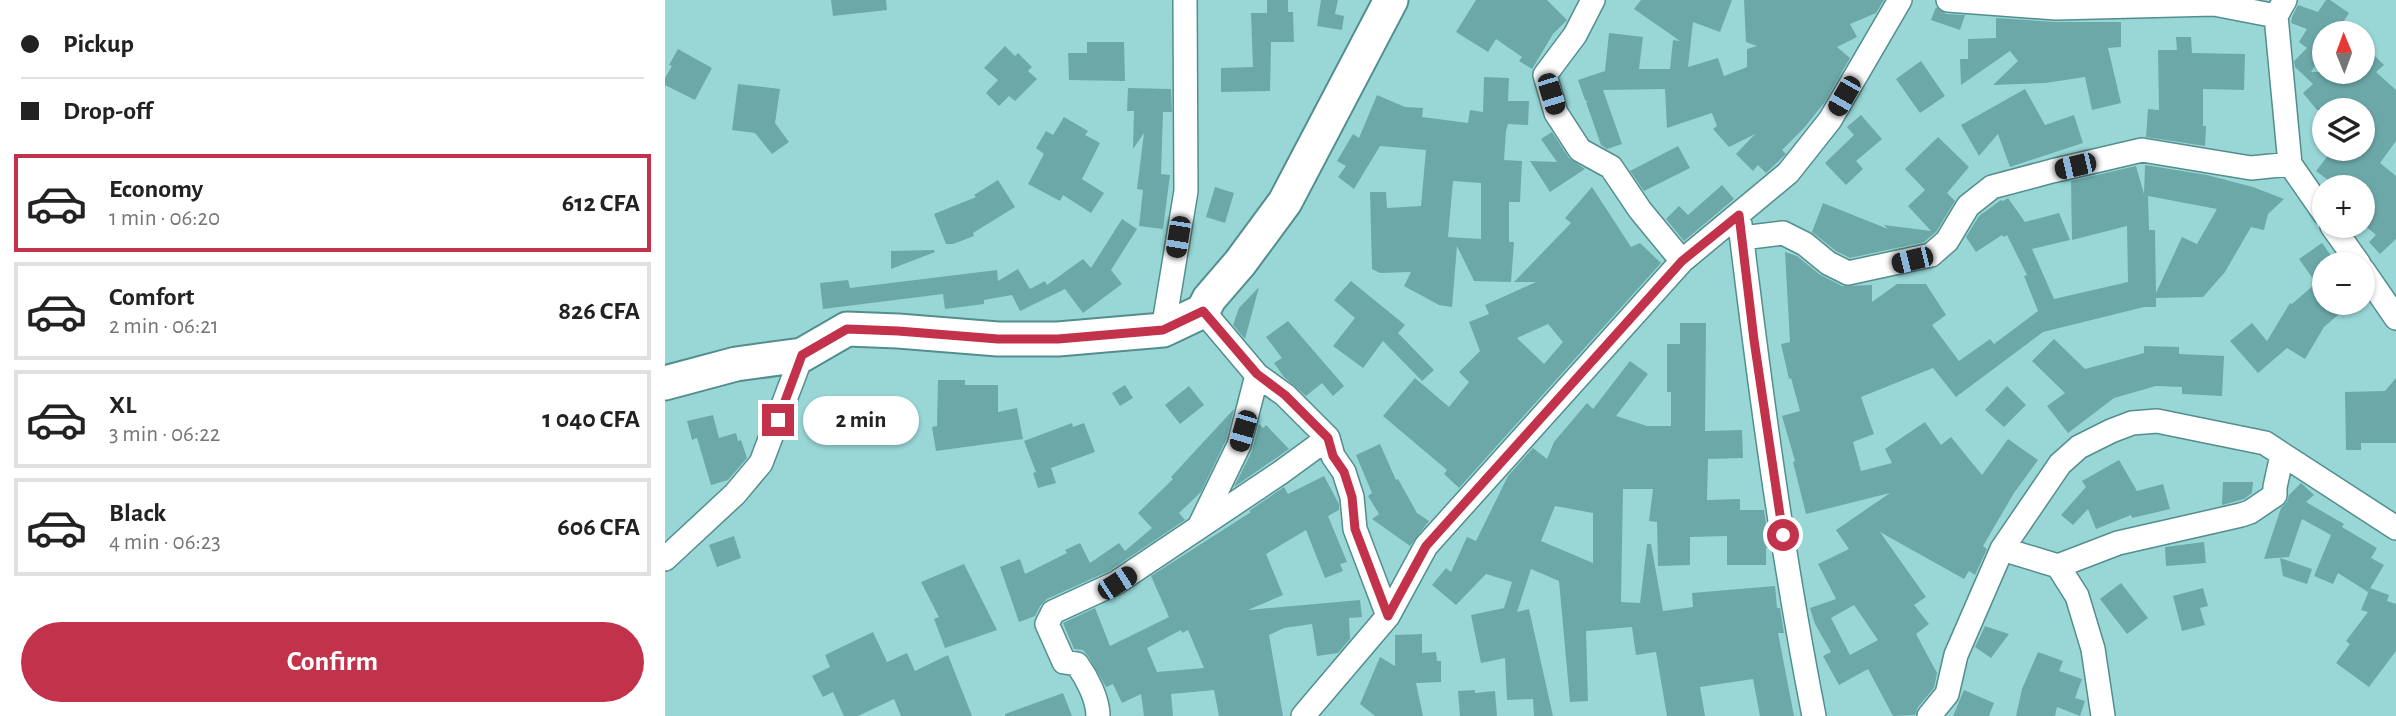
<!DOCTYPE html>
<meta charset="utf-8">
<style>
:root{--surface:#fff;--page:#f6f6f6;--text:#222;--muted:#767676;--line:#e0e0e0;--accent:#c3324b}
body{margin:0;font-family:"Alegreya Sans",sans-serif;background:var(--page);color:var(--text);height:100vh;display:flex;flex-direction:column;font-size:26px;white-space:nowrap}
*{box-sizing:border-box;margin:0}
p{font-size:23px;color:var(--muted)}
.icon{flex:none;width:38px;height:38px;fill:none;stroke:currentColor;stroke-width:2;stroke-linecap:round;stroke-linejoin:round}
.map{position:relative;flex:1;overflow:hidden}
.drawer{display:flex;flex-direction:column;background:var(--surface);width:665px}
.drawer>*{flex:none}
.top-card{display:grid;align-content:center;height:154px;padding:0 21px;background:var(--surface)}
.needle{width:46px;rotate:359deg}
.buttons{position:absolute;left:1647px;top:21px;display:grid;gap:14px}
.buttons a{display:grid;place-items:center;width:63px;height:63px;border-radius:50%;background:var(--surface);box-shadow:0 2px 5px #0004;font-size:35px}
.end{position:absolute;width:32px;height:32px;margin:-16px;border:9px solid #c3324b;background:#fff;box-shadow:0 0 0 4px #fff}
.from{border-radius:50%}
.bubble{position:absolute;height:49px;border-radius:24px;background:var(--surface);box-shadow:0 2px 5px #0004;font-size:23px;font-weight:600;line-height:49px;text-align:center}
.car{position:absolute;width:21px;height:42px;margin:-21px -10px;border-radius:9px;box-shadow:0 0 5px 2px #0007;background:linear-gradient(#222 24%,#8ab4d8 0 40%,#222 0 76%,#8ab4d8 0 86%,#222 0)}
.top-card b{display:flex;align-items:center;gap:24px;height:66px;font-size:26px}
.top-card b+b{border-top:2px solid var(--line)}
.top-card i{width:18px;height:18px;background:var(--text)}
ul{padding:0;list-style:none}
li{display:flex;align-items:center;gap:21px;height:98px;margin:0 14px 10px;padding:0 7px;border:4px solid var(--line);border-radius:0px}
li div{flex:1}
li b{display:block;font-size:26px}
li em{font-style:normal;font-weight:600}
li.selected{border-color:var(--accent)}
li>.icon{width:63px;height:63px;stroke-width:1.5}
.action{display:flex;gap:14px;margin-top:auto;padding:14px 21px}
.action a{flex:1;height:80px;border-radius:42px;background:var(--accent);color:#fff;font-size:28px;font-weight:600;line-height:80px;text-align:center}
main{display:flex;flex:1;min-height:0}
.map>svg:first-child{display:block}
</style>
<main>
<section class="drawer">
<div class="top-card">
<b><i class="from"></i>Pickup</b>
<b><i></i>Drop-off</b>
</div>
<ul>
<li class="selected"><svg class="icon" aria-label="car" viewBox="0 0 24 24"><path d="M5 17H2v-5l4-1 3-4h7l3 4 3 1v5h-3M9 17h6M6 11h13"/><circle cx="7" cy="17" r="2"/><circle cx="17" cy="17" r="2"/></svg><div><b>Economy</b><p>1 min · 06:20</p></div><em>612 CFA</em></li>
<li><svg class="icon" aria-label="car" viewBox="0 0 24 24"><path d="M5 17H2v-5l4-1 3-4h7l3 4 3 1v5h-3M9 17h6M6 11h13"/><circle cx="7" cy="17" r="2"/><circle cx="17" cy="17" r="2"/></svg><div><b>Comfort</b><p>2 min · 06:21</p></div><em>826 CFA</em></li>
<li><svg class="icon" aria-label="car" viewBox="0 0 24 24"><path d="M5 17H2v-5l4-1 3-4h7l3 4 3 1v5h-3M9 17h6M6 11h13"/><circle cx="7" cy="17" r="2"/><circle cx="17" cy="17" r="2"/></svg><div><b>XL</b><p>3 min · 06:22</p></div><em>1 040 CFA</em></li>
<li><svg class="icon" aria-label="car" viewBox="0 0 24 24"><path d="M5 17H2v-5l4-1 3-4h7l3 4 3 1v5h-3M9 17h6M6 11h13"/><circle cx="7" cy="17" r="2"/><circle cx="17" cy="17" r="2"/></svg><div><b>Black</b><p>4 min · 06:23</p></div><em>606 CFA</em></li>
</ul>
<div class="action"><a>Confirm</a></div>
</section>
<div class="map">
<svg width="1731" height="716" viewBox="0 0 1731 716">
<rect width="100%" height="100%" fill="#99d7d7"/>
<path fill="#6ca8a8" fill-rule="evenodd" d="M 166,0 L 221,0 L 222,10 L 168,16 Z
M 602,0 L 623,0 L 623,12 L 628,12 L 629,42 L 606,42 L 605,91 L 556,92 L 556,68 L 588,67 L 586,13 L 602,13 Z
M 656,0 L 673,0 L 670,14 L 679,16 L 677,30 L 652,26 Z
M 811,0 L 882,0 L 902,20 L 888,34 L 867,69 L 854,61 L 857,57 L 831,39 L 823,52 L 791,32 Z
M 976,0 L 1067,0 L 1055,32 L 1028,22 L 1023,67 L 1053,58 L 1059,76 L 1082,67 L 1082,49 L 1092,46 L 1081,42 L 1079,0 L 1219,0 L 1211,13 L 1185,24 L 1192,37 L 1172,47 L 1185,58 L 1159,103 L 1139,128 L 1117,150 L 1121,154 L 1101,173 L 1093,165 L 1088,171 L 1071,154 L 1090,134 L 1064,147 L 1048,129 L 1052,126 L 1047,113 L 1002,128 L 1000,89 L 938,90 L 957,144 L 942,149 L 936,145 L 921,102 L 923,102 L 920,100 L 913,80 L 940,71 L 944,33 L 978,37 L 974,69 L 1005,69 L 1008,40 L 1015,41 L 969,9 Z
M 1661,0 L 1665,0 L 1684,13 L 1671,33 L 1659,33 L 1659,58 L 1656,56 L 1646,72 L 1698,72 L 1698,44 L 1719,65 L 1711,72 L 1731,90 L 1731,141 L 1715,163 L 1731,176 L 1731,239 L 1715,254 L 1704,242 L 1711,235 L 1698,224 L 1698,187 L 1672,187 L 1651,171 L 1668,149 L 1698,149 L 1698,110 L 1652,110 L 1638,93 L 1648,84 L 1630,67 L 1629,61 L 1642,48 L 1634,42 L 1642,29 L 1626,23 L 1627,17 L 1633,5 L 1653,12 Z
M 1271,7 L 1281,14 L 1300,15 L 1295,30 L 1266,20 Z
M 1331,18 L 1390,22 L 1456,22 L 1456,47 L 1443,48 L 1456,103 L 1427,110 L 1420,77 L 1380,83 L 1328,85 L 1353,61 L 1345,51 L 1296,85 L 1295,59 L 1303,59 L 1303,39 L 1331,38 Z
M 1511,37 L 1526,37 L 1527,53 L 1580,54 L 1579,90 L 1538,89 L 1538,126 L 1541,126 L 1540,146 L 1481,137 L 1483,109 L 1494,110 L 1493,50 L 1512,50 Z
M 422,42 L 459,42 L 460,81 L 404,80 L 403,53 L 422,53 Z
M 340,46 L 350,56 L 353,53 L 367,67 L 363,71 L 372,79 L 350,101 L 344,96 L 334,106 L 321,93 L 333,80 L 319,68 Z
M 13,49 L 47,68 L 30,100 L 0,85 L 0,78 L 7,66 L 4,65 Z
M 1256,61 L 1280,96 L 1255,113 L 1231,79 Z
M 819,77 L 844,78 L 843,101 L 864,101 L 863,125 L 843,124 L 841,131 L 839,160 L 857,161 L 855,202 L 844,202 L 844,242 L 849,242 L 846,282 L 809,281 L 792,246 L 787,307 L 774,305 L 739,286 L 746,272 L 715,273 L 707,269 L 705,192 L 721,192 L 722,208 L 756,206 L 761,150 L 715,146 L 689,189 L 673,177 L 681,166 L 672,161 L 688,134 L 694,138 L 712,95 L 740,107 L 758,108 L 757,117 L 803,123 L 805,110 L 818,112 ZM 788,181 L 816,183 L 816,239 L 783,237 Z
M 73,84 L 115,89 L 110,123 L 124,142 L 107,154 L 90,133 L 67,130 Z
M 463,88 L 506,89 L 507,112 L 498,112 L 496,174 L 505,175 L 498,229 L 474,226 L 478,190 L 472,189 L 479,133 L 468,149 L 469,111 L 462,111 Z
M 1360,89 L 1380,125 L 1409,115 L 1418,143 L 1345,167 L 1333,134 L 1314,156 L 1296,125 Z
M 1196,115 L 1217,139 L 1191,161 L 1198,169 L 1181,185 L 1160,163 L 1189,135 L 1182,127 Z
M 399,117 L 423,131 L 420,135 L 435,143 L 417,179 L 439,193 L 426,213 L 398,195 L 395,201 L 363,184 L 379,154 L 371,148 L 381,131 L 388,135 Z
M 887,132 L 904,158 L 920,169 L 885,192 L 865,161 L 892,162 L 876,139 Z
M 1273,137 L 1304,167 L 1282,193 L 1290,201 L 1271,232 L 1259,242 L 1185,258 L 1171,251 L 1147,232 L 1158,203 L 1223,229 L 1219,225 L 1266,231 L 1243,206 L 1260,190 L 1240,169 Z
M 1013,146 L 1025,168 L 979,191 L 965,171 Z
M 1480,165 L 1542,175 L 1588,187 L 1619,199 L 1603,214 L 1599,230 L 1586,227 L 1560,272 L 1538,297 L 1491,298 L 1491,307 L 1479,307 L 1378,332 L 1291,397 L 1268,368 L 1196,397 L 1209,434 L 1188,442 L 1196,471 L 1227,463 L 1220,449 L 1260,422 L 1276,445 L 1286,437 L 1317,475 L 1343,439 L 1373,460 L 1349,493 L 1318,546 L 1322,549 L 1310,575 L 1304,571 L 1299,579 L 1215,532 L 1261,597 L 1249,605 L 1264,624 L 1251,634 L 1272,673 L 1269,688 L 1253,707 L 1250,715 L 1228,716 L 1203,669 L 1174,685 L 1158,656 L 1166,652 L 1150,624 L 1145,608 L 1171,599 L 1153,564 L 1184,549 L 1171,530 L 1225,493 L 1141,514 L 1128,462 L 1130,461 L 1117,416 L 1135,411 L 1126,378 L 1124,379 L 1116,344 L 1125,342 L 1120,252 L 1132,256 L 1154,274 L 1177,286 L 1207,285 L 1207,302 L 1232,284 L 1261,284 L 1281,315 L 1267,325 L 1294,361 L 1325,339 L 1329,344 L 1373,311 L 1359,276 L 1362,275 L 1342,235 L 1339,237 L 1337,235 L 1311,252 L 1301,237 L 1314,216 L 1336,200 L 1338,201 L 1343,198 L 1360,222 L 1394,213 L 1405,240 L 1367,249 L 1389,299 L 1463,282 L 1462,226 L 1407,240 L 1406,181 L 1471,166 L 1479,194 ZM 1483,196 L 1552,209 L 1532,244 L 1517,237 L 1491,293 L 1490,230 L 1484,230 ZM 1189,605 L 1213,640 L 1185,655 L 1166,618 Z
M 333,180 L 350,207 L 308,233 L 309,236 L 288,244 L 281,244 L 269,214 L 311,197 L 309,195 Z
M 1057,185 L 1069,199 L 1019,241 L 1001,219 L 1014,206 L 1023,215 Z
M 550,187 L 569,193 L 560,223 L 541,217 Z
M 927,187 L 966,247 L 975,243 L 996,263 L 794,488 L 779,474 L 782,470 L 718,416 L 750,378 L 784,407 L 804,382 L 794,372 L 815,351 L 804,322 L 824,314 L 820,305 L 871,282 L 849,282 L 906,223 L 900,218 ZM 883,324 L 898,342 L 879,364 L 852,338 Z
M 457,219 L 472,229 L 446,270 L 457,284 L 418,313 L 400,289 L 355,311 L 347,295 L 319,300 L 319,304 L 280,309 L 278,294 L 158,309 L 155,283 L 183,280 L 185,288 L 332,270 L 333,281 L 353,269 L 365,289 L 380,281 L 382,285 L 418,259 L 426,268 Z
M 1657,243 L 1672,264 L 1659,264 L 1659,303 L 1687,303 L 1659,327 L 1640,359 L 1622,348 L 1593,373 L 1565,341 L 1587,323 L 1602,341 L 1625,303 L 1627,304 L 1651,283 L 1634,259 Z
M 269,250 L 270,252 L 226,269 L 226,251 Z
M 686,281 L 740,325 L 733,333 L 769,370 L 757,381 L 718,341 L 698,368 L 668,346 L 690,318 L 669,300 Z
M 594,287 L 580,339 L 568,325 L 574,308 Z
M 623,321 L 679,386 L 668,396 L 657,383 L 641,396 L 619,377 L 609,363 L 617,358 L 601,337 Z
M 1015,323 L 1041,323 L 1040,431 L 1077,430 L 1078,458 L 1043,459 L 1042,500 L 1075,499 L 1075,510 L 1099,510 L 1105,548 L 1101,548 L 1101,565 L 1062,565 L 1062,536 L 1025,537 L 1025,565 L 993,566 L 992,522 L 984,521 L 988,489 L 958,489 L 956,602 L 975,603 L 982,544 L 986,544 L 998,611 L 1028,607 L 1027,593 L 1110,586 L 1112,608 L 1115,608 L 1119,633 L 1113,633 L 1129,716 L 1095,716 L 1088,679 L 1035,687 L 1040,716 L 1002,716 L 991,652 L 971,655 L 967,627 L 921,631 L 923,701 L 905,702 L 894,581 L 866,569 L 852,612 L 864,609 L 888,716 L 869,716 L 868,699 L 842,700 L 840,658 L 816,663 L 806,615 L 839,608 L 847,582 L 821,574 L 791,605 L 767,585 L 781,568 L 786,572 L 802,537 L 811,541 L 843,476 L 868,448 L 882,459 L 889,442 L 922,403 L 928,409 L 965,361 L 983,374 L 951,416 L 982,426 L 1006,426 L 1006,392 L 1002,392 L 1002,344 L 1015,344 ZM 890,506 L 928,513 L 928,563 L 876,541 Z
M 1389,339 L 1420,369 L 1479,353 L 1479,346 L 1514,347 L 1514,354 L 1559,356 L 1557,396 L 1517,394 L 1517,387 L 1491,386 L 1449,398 L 1403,433 L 1382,406 L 1400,393 L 1367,361 Z
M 1731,378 L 1731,443 L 1696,443 L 1696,450 L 1681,450 L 1680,392 L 1720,391 Z
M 273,380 L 300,380 L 300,385 L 333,385 L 333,412 L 352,408 L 358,439 L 271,451 L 267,427 L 272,426 Z
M 460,385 L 468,398 L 455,406 L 447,393 Z
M 524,386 L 539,405 L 515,424 L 500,405 Z
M 1342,386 L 1361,405 L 1339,427 L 1320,410 Z
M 569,409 L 561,440 L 536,492 L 514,513 L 520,520 L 444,571 L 382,599 L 375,606 L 370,616 L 354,622 L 335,567 L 355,559 L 360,574 L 402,553 L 400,550 L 415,543 L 425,563 L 454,543 L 460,551 L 487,528 L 473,513 L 508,479 L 506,477 Z
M 186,410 L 196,428 L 164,444 L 154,424 Z
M 48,415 L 54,438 L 71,433 L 73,441 L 76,440 L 82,458 L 63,480 L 46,485 L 32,438 L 27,440 L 22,421 Z
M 407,423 L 408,427 L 419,423 L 430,452 L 386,468 L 391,483 L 373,488 L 368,473 L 371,472 L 359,441 Z
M 594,424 L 598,428 L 601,425 L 624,449 L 569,487 L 587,451 Z
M 715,444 L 731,480 L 733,479 L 752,513 L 764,521 L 745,546 L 707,519 L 714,514 L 703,496 L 707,493 L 691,455 Z
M 1454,460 L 1472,491 L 1498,484 L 1505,509 L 1467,518 L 1466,515 L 1431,529 L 1423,509 L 1408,525 L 1396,515 L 1421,487 L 1417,481 Z
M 659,476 L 674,504 L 674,510 L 663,516 L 682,562 L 675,564 L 678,571 L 660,578 L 641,530 L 601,554 L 618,595 L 583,610 L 695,600 L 697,617 L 684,618 L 685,639 L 673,653 L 652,656 L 647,624 L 619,628 L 604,635 L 618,716 L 554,716 L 549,690 L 506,694 L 508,716 L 479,716 L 476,694 L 457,703 L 448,684 L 441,687 L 423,656 L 418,650 L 409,649 L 398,623 L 430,608 L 445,646 L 504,617 L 486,576 L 586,512 L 584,511 L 619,487 L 623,494 ZM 516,630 L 517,633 L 523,630 L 539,668 L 492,672 L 482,648 Z
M 1558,482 L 1588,482 L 1587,493 L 1579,499 L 1557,505 Z
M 1636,483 L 1649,495 L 1641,502 L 1679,524 L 1677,527 L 1712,548 L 1706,558 L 1719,565 L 1703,592 L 1673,573 L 1668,584 L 1649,576 L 1666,535 L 1637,519 L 1624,557 L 1599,559 L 1616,508 L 1622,502 L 1624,495 Z
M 69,536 L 76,558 L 52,567 L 44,545 Z
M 1539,542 L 1541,563 L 1501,566 L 1500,547 Z
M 1615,558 L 1647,569 L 1642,584 L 1618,576 Z
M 299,564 L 332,630 L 280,648 L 269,619 L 274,617 L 256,582 Z
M 1456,583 L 1483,618 L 1462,634 L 1435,599 Z
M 1538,588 L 1543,606 L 1535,608 L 1540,625 L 1517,631 L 1508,596 Z
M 1705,588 L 1724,595 L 1722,601 L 1731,604 L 1731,651 L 1704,687 L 1671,663 L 1685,644 L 1681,641 L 1703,612 L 1696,610 Z
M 1320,626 L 1344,634 L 1326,658 L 1310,647 Z
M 208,632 L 222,662 L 242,653 L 250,671 L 283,655 L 307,716 L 236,716 L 229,699 L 193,716 L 179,716 L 168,692 L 158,697 L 147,676 L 165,667 L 160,655 Z
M 757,634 L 757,653 L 771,652 L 772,661 L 776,661 L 776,682 L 751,683 L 758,716 L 710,716 L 695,704 L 715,657 L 730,666 L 730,635 Z
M 1373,652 L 1398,661 L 1394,671 L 1417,679 L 1410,698 L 1420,701 L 1415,716 L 1392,707 L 1390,716 L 1351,716 L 1357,689 Z
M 810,690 L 810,693 L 830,691 L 832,716 L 795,716 L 793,691 Z
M 1299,690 L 1329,703 L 1324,716 L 1288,716 Z
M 398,693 L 407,716 L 340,716 L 340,714 Z"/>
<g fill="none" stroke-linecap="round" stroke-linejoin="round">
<defs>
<path id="minor" d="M 928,0 L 910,35 L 880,75 L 891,113 L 915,150 L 946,167 L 975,210 L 1017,261
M 1283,0 L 1391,8 L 1549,4 L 1611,16
M 1620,0 L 1611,16 L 1625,164 L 1659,213
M 1075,224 C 1095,389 1117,553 1149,716
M 1667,226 L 1694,264
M 1077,238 L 1118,233 L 1140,244 L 1163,263 L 1183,273 L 1266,255 L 1282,241 L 1303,206 L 1327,187 L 1387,171 L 1477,150 L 1586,168 L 1625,164
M 1698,270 L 1731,318
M 538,311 L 592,375 L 620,395 L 663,438 L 668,456 L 679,472 L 687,497 L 690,529 L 723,616
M 498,330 L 521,191 L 520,0
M 535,525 L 574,445 L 592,375
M 1337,549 L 1393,566 L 1412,596 L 1428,649 L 1438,716
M 0,559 L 70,494 L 96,463 L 137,355
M 1393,566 L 1453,543 L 1576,515 L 1585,512 L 1610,495 L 1610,487 L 1617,455
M 433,716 C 433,699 422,678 412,664 L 399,662 L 382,624 L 388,612 L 451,583 L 615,473 L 663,438
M 638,716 L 723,616 L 761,546 L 1017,261 L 1123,173 L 1165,120 L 1235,0
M 1264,716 L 1282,694 L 1291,655 L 1337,549 L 1395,464 L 1414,447 L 1446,431 L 1467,423 L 1492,421 L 1600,443 L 1731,528"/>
<path id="highway" d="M 0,383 L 71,364 L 137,355 L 182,329 L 233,331 L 333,339 L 393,339 L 498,330 L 538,311 L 544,299 L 575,263 L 620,202 L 726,0"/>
</defs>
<use href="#minor" stroke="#538e8f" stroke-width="26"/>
<use href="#highway" stroke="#538e8f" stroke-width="37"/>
<use href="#minor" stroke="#fff" stroke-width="23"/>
<use href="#highway" stroke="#fff" stroke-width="33"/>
</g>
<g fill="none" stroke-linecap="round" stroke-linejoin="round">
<path stroke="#c3324b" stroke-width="9" d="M 113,420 L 137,355 L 182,329 L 233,331 L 333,339 L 393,339 L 498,330 L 538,311 L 592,374 L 620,395 L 663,438 L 668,456 L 679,472 L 687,497 L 690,529 L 723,616 L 761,546 L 1017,261 L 1074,215 L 1089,340 L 1118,535"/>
</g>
</svg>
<div class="buttons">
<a><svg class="needle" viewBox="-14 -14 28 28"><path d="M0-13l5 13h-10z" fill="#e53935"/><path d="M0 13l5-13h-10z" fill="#767676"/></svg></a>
<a><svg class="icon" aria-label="layers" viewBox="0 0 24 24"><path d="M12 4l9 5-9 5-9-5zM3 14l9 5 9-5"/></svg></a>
<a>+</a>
<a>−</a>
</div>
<i class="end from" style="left:1118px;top:535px"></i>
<i class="end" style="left:113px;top:420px"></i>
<div class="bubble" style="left:138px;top:396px;width:116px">2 min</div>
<i class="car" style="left:886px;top:94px;rotate:163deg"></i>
<i class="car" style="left:1179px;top:96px;rotate:210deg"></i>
<i class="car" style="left:1410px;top:166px;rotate:257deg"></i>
<i class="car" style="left:513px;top:237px;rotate:189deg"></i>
<i class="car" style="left:1247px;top:260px;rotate:256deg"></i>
<i class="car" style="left:578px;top:431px;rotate:196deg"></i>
<i class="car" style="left:452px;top:583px;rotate:57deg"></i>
</div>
</main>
